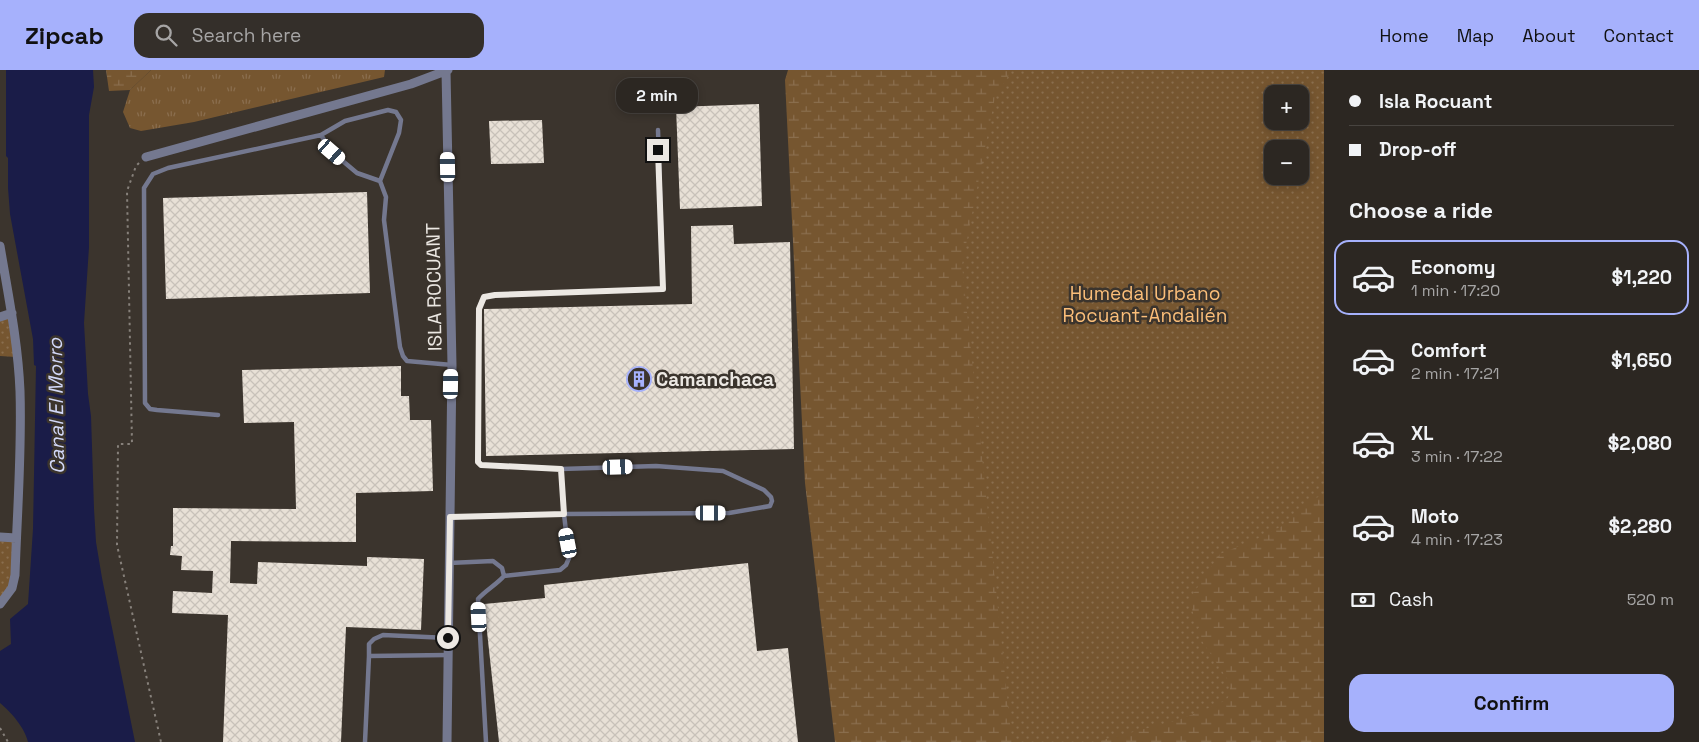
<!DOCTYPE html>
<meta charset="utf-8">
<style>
:root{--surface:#2c2722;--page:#342f2a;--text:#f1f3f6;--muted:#a6a5a5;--line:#484440;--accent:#a6b1fc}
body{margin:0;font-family:"Space Grotesk",sans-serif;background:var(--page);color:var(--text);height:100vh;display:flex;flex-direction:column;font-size:19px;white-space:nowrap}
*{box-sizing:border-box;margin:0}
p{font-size:16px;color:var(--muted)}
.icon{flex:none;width:28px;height:28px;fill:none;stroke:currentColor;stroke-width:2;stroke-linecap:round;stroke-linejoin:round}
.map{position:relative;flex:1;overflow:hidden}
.panel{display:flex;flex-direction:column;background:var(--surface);width:375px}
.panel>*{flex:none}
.banner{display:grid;align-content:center;height:110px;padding:0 25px;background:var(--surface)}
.controls{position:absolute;left:1264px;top:15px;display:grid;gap:10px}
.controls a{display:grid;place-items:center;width:45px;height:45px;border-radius:10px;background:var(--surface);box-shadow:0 2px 8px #0003,0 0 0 1px var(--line);font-size:25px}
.end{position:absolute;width:22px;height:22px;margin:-11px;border:6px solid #ece8e3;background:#111;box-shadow:0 0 0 2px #111}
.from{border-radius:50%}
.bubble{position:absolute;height:35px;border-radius:15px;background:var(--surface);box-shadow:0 2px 8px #0003,0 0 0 1px var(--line);font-size:16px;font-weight:700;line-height:35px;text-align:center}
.car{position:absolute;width:15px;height:30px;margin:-15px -8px;border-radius:6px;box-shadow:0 0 4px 1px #0007;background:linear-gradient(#fff 24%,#345 0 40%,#fff 0 76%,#345 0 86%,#fff 0)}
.banner b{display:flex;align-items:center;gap:18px;height:48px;font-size:19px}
.banner b+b{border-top:1px solid var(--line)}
.banner i{width:12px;height:12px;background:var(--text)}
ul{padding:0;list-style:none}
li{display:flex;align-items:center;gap:15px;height:75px;margin:0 10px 8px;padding:0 15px;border:2px solid transparent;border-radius:15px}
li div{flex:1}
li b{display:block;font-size:19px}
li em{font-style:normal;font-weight:700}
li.active{border-color:var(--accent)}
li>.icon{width:45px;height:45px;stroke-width:1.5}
h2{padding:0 25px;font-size:22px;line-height:60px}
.pay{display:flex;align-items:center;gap:12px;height:55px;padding:0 25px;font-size:19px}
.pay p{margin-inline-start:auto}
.action{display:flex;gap:10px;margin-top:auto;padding:10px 25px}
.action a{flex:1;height:58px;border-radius:15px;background:var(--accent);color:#111;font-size:20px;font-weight:700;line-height:58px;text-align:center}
header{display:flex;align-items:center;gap:30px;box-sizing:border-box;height:70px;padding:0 25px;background:var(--accent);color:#111}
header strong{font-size:24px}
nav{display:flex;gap:28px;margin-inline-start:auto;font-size:18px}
.search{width:350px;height:45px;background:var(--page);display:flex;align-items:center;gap:12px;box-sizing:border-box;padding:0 18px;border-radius:15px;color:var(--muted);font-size:19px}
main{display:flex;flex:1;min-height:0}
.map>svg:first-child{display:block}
</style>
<header>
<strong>Zipcab</strong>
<div class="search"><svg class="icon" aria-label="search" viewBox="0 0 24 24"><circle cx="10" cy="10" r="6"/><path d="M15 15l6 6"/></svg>Search here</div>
<nav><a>Home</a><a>Map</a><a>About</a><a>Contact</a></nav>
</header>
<main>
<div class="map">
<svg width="1324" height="672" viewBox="0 0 1324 672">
<defs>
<pattern id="grass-tufts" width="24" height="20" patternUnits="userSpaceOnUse" patternTransform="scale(1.25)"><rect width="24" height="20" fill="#765630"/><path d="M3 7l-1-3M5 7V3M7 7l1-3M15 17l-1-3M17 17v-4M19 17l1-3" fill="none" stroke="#8a6e4e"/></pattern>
<pattern id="wetland-marsh" width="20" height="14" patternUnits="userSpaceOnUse" patternTransform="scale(1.25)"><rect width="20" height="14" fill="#765630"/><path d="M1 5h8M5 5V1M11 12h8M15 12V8" fill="none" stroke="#8a6e4e"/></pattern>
<pattern id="park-dots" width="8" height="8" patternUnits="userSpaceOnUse" patternTransform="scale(1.25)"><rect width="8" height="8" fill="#765630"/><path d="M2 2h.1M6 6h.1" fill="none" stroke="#8a6e4e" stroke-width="1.8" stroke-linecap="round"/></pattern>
<pattern id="building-cross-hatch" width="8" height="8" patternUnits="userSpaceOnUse" patternTransform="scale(1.25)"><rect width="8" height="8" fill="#e8e0d6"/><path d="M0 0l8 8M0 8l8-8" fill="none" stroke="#c8c1b9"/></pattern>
</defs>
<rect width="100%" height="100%" fill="#3b342d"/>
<path fill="url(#grass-tufts)" d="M 151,0 L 385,0 L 384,7 L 194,52 L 141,61 L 130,58 L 123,42 L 130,20 Z"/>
<path fill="url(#wetland-marsh)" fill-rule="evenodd" d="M 106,0 L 151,0 L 130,20 L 109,21 Z
M 788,0 L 1324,0 L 1324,672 L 835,672 L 805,413 L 785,10 ZM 1272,24 L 1300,24 L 1300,51 L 1272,51 ZM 1272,79 L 1300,79 L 1300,106 L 1272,106 Z"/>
<path fill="url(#park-dots)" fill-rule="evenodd" d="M 1012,0 L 1324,0 L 1324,425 L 1310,430 L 1286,454 L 1259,468 L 1220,484 L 1189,530 L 1202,571 L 1230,613 L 1230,625 L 1226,630 L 1209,638 L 1175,651 L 1095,672 L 1014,672 L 1011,663 L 962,195 L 995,27 ZM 1272,24 L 1300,24 L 1300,51 L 1272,51 ZM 1272,79 L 1300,79 L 1300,106 L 1272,106 Z
M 11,244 L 16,287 L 0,286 L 0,248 Z
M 0,469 L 14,469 L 13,510 L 0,532 Z"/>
<path fill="#1a1c48" d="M 6,0 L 93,0 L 94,17 L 89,45 L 89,177 L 84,253 L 88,324 L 91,346 L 94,439 L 96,472 L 102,508 L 135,672 L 28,672 C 25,658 11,642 0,633 L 0,581 L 11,574 L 10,549 L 28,534 L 33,459 L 36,296 L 34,295 L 33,269 L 10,144 L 8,118 L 8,88 L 6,86 Z"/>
<path fill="url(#building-cross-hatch)" d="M 759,34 L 762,136 L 680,139 L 676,37 Z
M 542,50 L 544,93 L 491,94 L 489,51 Z
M 367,122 L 370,223 L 166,229 L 163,128 Z
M 733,155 L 734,174 L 790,172 L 794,379 L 486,386 L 484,239 L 692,234 L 691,156 Z
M 401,296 L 401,326 L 409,326 L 410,350 L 431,350 L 433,421 L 356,423 L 356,472 L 231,471 L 230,513 L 257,514 L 258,492 L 367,496 L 367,487 L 424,489 L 421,560 L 346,557 L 341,672 L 223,672 L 228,545 L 172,543 L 173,521 L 212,523 L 213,501 L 181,500 L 182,486 L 170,485 L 171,476 L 173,476 L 173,438 L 296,439 L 294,352 L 244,353 L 242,300 Z
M 748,493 L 757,581 L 788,578 L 798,672 L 499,672 L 484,534 L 545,528 L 544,515 Z"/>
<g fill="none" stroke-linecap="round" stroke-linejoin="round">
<path stroke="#87817b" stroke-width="2" stroke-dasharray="2.5 4" stroke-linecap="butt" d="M 139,93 L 136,96 L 127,121 L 132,374 L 118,374 L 117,475 L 161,672
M 0,658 L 8,672"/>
<path stroke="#74788f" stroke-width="4.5" d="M 321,65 L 332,82 L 357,103 L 380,111
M 218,345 L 157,340 L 150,339 L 145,333 L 144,118 L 153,104 L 168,98 L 321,65 L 345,51 L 388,40 L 396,42 L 401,50 L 399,63 L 380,111 L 386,127 L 384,150 L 400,277 L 403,286 L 407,291 L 452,295
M 450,447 L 564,444 L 729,443 L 770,436 L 772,431 L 771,427 L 764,420 L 723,401 L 656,396 L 561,399 L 481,395 L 478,391 L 479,239 L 484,227 L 495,225 L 663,219 L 658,60
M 449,493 L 493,491 L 502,498 L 504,506 C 496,515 486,520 478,529 L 486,672
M 504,506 L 560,500 L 566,495 L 569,488 L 564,444 L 561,399
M 369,586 L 448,585
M 365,672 L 369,586 L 369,574 L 374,569 L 383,565 L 448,568"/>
<path stroke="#74788f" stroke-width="9" d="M 446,1 L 452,295 L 447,672
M 146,87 L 411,14 L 448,0
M 0,176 C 8,224 18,272 20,321 C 22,382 17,444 15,505 L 12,518 L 0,534
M 0,247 L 12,243
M 0,467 L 16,468"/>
</g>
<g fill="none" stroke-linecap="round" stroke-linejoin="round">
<path stroke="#ece8e3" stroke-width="6" d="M 448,568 L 450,447 L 564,444 L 561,399 L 481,395 L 478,392 L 479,239 L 484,227 L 495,225 L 663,219 L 658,80"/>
</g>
<defs>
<symbol id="building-ring" viewBox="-11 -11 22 22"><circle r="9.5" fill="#3b342d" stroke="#a6b1fc" stroke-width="1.5"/><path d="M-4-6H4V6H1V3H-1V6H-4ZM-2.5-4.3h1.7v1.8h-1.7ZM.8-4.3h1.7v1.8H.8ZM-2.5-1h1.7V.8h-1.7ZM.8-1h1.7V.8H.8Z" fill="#a6b1fc"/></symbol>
</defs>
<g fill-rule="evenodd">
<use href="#building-ring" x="625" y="295" width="28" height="28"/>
</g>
<g text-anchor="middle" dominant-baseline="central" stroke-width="5" stroke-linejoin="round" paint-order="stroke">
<g font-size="19" fill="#ece8e3" stroke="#3b342d">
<text transform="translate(434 217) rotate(-91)">ISLA ROCUANT</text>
</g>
<g font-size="19" fill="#fbbe79" stroke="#3b342d">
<text x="1145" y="223">Humedal Urbano<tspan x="1145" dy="22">Rocuant-Andalién</tspan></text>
</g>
<g font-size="19" font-weight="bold" fill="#ece8e3" stroke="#3b342d" text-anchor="start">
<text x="656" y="309">Camanchaca</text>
</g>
<g font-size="20" font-style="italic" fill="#d2d8f8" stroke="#3b342d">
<text transform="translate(56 336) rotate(-91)">Canal El Morro</text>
</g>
</g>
</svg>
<div class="controls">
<a>+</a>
<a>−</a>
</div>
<i class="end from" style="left:448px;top:568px"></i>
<i class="end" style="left:658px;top:80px"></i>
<div class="bubble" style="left:616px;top:8px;width:82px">2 min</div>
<i class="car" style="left:332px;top:82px;rotate:131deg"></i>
<i class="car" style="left:448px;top:97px;rotate:359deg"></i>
<i class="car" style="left:451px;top:314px;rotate:1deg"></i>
<i class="car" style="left:618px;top:397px;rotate:88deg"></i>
<i class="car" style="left:711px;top:443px;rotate:90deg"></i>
<i class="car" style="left:568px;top:473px;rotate:349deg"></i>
<i class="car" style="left:479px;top:547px;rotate:357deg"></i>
</div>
<section class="panel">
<div class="banner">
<b><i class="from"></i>Isla Rocuant</b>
<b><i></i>Drop-off</b>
</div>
<h2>Choose a ride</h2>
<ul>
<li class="active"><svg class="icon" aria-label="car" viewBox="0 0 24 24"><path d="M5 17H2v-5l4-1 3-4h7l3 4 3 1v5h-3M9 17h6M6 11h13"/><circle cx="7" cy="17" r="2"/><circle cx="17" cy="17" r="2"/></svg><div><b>Economy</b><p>1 min · 17:20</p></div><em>$1,220</em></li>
<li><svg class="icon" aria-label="car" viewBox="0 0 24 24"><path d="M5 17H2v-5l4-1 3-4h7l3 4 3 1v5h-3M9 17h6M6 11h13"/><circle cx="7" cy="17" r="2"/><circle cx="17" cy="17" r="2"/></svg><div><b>Comfort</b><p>2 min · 17:21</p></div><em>$1,650</em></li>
<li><svg class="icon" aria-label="car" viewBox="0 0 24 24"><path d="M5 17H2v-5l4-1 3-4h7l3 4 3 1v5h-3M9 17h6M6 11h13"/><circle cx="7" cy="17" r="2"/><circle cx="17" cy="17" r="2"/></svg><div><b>XL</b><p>3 min · 17:22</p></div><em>$2,080</em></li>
<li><svg class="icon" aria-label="car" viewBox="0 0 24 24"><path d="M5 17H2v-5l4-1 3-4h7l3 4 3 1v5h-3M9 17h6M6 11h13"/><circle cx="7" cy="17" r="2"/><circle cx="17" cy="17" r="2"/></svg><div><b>Moto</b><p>4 min · 17:23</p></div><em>$2,280</em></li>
</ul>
<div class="pay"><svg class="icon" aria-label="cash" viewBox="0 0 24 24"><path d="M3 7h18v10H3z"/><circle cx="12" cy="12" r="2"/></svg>Cash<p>520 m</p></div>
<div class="action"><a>Confirm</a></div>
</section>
</main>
